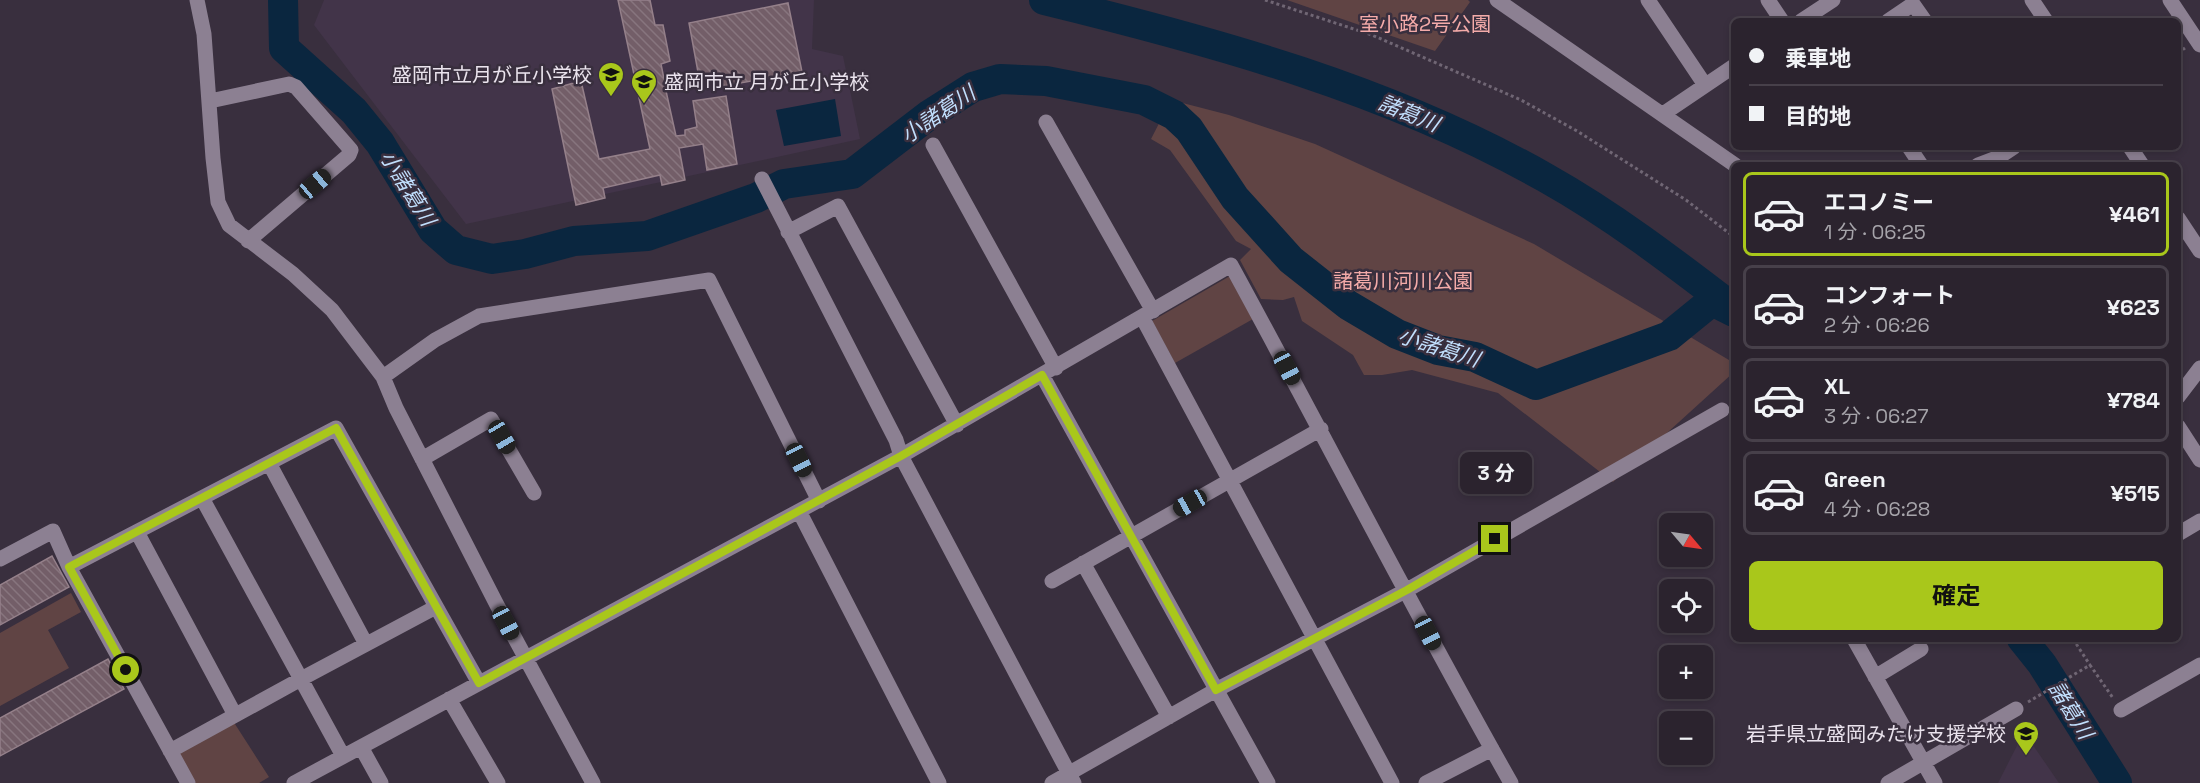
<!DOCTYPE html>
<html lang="ja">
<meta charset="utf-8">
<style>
:root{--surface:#2b232e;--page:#372f3a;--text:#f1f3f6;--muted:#a6a4aa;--line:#47404a;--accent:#a9c71b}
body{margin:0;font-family:"Space Grotesk","Noto Sans JP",sans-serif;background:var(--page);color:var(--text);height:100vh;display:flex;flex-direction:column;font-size:22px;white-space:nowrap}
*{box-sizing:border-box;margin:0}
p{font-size:20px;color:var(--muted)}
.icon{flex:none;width:33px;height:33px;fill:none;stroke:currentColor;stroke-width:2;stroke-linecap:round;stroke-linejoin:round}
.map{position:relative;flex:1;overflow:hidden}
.sheet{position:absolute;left:1731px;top:162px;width:450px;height:480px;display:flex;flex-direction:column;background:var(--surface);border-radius:9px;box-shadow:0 3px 9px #0003,0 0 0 2px var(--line)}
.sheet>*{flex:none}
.hud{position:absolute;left:1731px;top:18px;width:450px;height:132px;border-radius:9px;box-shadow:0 3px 9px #0003,0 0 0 2px var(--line);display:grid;align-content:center;height:132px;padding:0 18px;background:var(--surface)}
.needle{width:39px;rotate:119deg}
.tools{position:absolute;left:1659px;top:513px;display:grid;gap:12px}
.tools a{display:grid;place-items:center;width:54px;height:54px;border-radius:9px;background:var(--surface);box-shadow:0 3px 9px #0003,0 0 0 2px var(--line);font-size:30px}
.end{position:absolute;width:27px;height:27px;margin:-14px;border:8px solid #a9c71b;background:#111;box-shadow:0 0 0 3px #111}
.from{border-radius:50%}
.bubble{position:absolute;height:42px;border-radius:9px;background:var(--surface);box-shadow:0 3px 9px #0003,0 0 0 2px var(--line);font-size:20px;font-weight:700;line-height:42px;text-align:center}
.car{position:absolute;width:18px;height:36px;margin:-18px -9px;border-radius:8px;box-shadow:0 0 4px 2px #0007;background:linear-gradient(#222 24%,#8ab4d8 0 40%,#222 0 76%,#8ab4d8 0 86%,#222 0)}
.hud b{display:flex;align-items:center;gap:21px;height:57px;font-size:22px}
.hud b+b{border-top:2px solid var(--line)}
.hud i{width:15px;height:15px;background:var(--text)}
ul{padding:10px 0 0;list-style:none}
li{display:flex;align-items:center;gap:18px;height:84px;margin:0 12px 9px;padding:0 6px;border:3px solid var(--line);border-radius:9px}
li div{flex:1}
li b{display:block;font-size:22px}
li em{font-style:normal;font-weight:700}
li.active{border-color:var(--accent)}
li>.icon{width:54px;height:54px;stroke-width:1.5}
.action{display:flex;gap:12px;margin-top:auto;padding:12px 18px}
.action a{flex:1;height:69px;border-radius:9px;background:var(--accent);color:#111;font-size:24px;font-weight:700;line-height:69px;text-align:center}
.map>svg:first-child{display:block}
</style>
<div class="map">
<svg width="2200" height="783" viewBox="0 0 2200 783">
<defs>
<pattern id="building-back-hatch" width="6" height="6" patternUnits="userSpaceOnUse" patternTransform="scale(1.5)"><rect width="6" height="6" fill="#735e68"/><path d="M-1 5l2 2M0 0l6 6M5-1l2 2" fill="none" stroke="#87757e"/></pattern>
</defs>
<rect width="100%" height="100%" fill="#392f3e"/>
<path fill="#423449" d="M 324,0 L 814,0 L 812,49 L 843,56 L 860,139 L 466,224 L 314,25 Z
M 2024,732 L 2059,783 L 1998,783 Z"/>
<path fill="#604444" d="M 1287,0 L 1468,0 L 1470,2 L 1435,51 Z
M 1171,100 L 1229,115 L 1315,144 L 1534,244 L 1734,363 L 1734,372 L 1613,482 L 1498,393 L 1412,370 L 1382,375 L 1364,375 L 1353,355 L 1302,321 L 1294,297 L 1283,300 L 1261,299 L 1240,260 L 1251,249 L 1236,241 L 1170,150 L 1151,139 Z
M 1230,276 L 1253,319 L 1175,363 L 1152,321 Z
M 71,593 L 81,612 L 48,630 L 69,668 L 0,706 L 0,633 Z
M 233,721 L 269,777 L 259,783 L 194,783 L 177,754 Z"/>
<path fill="#0a263f" d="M 835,99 L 841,136 L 784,146 L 776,110 Z"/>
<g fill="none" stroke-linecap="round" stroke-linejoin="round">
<path stroke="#0a263f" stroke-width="30" d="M 283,0 L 284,48 L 354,111 L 380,143 L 433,230 L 456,250 L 492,259 L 525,254 L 574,241 L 647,236 L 756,198 L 784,184 L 852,174 L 929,115 L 973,87 L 1000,79 L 1046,81 L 1144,100 L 1174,115 L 1189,129 L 1235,198 L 1291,260 L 1348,305 L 1397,334 L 1438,350 L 1475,357 L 1536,385 L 1669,336 L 1712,301 L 1734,312
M 1044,0 C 1216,42 1391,90 1546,178 C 1612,215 1672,261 1732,307
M 2022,639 L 2042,664 L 2117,783"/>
</g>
<path fill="url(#building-back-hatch)" stroke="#95808a" stroke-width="1.5" d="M 618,0 L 650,0 L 655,25 L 663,25 L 670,61 L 661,64 L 664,79 L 698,72 L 689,23 L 788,3 L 802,72 L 701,90 L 700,83 L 666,91 L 676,136 L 685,135 L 685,130 L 697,127 L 693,101 L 726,96 L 737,164 L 707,170 L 703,144 L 679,148 L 685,180 L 662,185 L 660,175 L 603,188 L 605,198 L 576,205 L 552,89 L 581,81 L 599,159 L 650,149 Z
M 52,556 L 69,587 L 0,625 L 0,585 Z
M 108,659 L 124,689 L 0,756 L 0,718 Z"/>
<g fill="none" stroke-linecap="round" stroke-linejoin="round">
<path stroke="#706674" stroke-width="3" stroke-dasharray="3 3" stroke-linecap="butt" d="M 1265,0 L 1372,35 L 1521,100 L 1577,131 L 1686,200 L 1734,237
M 2178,53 L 2185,48
M 2073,639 L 2090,665
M 2028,702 L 2090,665 L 2113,698"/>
<path stroke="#8c8092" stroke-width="15" d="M 197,0 L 204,34 L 213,158 L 218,202 L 229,225 L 293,274 L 332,310 L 383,377 L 396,408 L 497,605 L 593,783
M 1497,0 L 1735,165
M 1648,0 L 1705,85
M 1768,0 L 1782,21
M 2032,0 L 2046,21
M 2170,0 L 2200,45
M 1801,21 L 1833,0
M 1888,21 L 1913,4 L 1925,21
M 210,101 L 289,84 L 296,87 L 351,150 L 349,155 L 248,241
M 1663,114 L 1734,66
M 1046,122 L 1153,311
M 933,145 L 1056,368
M 1909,147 L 1921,165
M 2130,147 L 2142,165
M 1978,165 L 1999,157 L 2014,147
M 762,179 L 896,440 L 901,456 L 1074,783
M 2178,218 L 2200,251
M 788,232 L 838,206 L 957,425
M 1142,317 L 1392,783
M 1042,375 L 1268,783
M 383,377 L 435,340 L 479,316 L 709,280 L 819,501
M 2178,397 L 2200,368
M 2178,426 L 2200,460
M 422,459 L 491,419 L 534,493
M 269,463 L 366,644
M 202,498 L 343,756
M 799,511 L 939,783
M 137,532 L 235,715
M 2178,534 L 2200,521
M 0,559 L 53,531 L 69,567 L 188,783
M 1083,563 L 1169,717
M 69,567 L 336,428 L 479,683
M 1052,581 L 1321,429
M 1854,639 L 1935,783
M 1875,677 L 1921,649
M 449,699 L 498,783
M 2121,710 L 2200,665
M 361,747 L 381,783
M 170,751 L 301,679 L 436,607
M 294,783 L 901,456 L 1231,265 C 1325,437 1414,612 1511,783
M 1052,783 L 1216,690 L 1407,590 L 1722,410
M 1426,783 L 1492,749
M 1888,783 L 2016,709"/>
</g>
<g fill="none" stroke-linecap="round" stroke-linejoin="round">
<path stroke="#a9c71b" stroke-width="8" d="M 126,670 L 69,567 L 336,428 L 479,683 L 901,456 L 1042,375 L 1216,690 L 1407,590 L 1495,539"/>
</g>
<defs>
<symbol id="school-pin" viewBox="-11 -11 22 30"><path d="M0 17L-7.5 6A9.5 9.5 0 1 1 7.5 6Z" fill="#a9c71b" stroke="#392f3e"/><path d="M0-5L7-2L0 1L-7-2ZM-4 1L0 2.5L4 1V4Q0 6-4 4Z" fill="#111"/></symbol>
</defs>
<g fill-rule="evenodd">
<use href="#school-pin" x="596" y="60" width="30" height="40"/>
<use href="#school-pin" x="629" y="67" width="30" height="40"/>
<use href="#school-pin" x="2011" y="719" width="30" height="40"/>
</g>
<g text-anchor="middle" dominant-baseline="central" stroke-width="5" stroke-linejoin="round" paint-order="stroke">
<g font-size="20" fill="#f4aba9" stroke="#392f3e">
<text x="1425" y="24">室小路2号公園</text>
<text x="1403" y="281">諸葛川河川公園</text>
</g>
<g font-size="20" fill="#eae3ed" stroke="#392f3e" text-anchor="end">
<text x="592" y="75">盛岡市立月が丘小学校</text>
<text x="664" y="82" text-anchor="start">盛岡市立 月が丘小学校</text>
<text x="2006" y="734">岩手県立盛岡みたけ支援学校</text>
</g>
<g font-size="21" font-style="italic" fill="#c1dffd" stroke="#392f3e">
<text transform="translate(1409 113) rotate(22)">諸葛川</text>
<text transform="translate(938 114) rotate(-34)">小諸葛川</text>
<text transform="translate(408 188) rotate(58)">小諸葛川</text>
<text transform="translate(1439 347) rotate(18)">小諸葛川</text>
<text transform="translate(2071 710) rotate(58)">諸葛川</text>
</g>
</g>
</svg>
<div class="tools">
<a><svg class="needle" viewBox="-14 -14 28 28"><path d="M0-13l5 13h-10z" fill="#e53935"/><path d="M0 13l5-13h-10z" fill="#a6a4aa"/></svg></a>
<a><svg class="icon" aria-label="locate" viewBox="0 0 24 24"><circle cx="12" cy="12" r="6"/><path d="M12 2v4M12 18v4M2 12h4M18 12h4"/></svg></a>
<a>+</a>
<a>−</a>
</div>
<i class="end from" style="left:126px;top:670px"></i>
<i class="end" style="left:1495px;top:539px"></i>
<div class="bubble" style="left:1460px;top:452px;width:72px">3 分</div>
<i class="car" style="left:315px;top:184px;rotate:50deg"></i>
<i class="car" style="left:1287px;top:368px;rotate:152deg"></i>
<i class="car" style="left:502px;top:437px;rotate:150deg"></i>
<i class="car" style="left:799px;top:460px;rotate:154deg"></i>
<i class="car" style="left:1190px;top:503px;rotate:241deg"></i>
<i class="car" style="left:506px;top:623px;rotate:152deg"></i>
<i class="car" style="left:1428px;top:633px;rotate:153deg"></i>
<div class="hud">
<b><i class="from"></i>乗車地</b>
<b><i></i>目的地</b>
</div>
<section class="sheet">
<ul>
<li class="active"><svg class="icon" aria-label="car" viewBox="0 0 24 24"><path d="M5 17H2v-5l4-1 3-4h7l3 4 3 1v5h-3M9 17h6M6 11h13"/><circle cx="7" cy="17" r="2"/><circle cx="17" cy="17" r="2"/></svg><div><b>エコノミー</b><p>1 分 · 06:25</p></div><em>¥461</em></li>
<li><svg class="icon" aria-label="car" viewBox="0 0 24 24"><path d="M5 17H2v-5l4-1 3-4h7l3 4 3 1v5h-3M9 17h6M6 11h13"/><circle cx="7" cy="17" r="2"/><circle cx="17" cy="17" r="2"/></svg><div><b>コンフォート</b><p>2 分 · 06:26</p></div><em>¥623</em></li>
<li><svg class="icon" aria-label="car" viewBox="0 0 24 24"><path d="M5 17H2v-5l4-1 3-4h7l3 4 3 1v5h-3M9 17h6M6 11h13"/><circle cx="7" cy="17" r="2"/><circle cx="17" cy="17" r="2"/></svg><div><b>XL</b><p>3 分 · 06:27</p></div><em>¥784</em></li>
<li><svg class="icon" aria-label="car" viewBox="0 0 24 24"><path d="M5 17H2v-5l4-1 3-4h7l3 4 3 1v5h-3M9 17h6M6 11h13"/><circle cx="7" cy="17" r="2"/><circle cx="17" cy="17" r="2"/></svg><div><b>Green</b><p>4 分 · 06:28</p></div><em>¥515</em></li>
</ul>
<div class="action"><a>確定</a></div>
</section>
</div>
